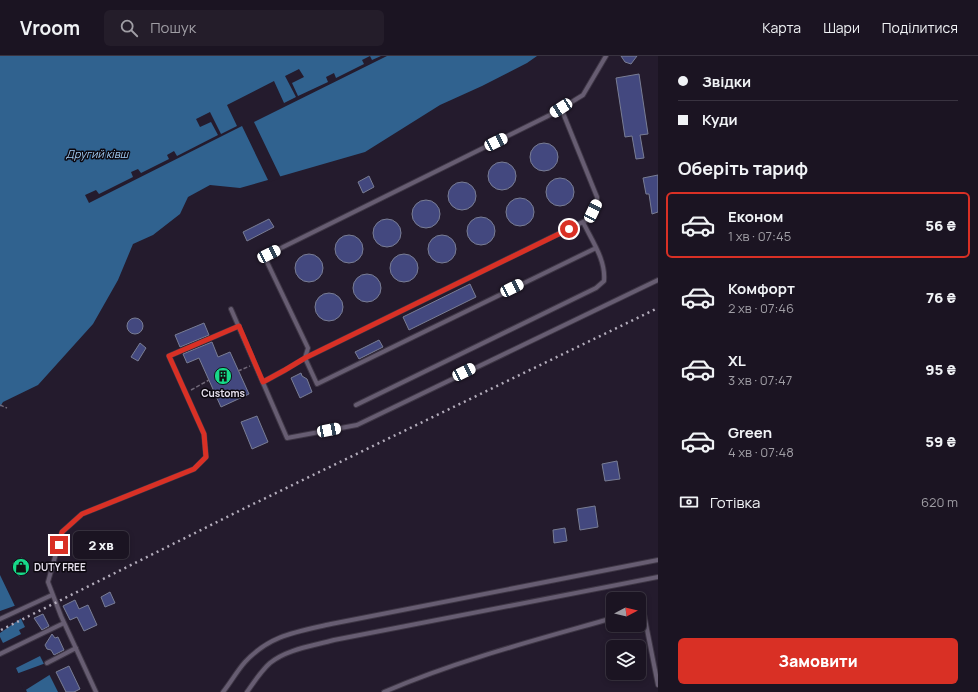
<!DOCTYPE html>
<html lang="uk">
<meta charset="utf-8">
<style>
:root{--surface:#1b1422;--page:#241d2a;--text:#f1f3f6;--muted:#a09ea5;--line:#393340;--accent:#d93025}
body{margin:0;font-family:Manrope,sans-serif;background:var(--page);color:var(--text);height:100vh;display:flex;flex-direction:column;font-size:15px;white-space:nowrap}
*{box-sizing:border-box;margin:0}
p{font-size:13px;color:var(--muted)}
.icon{flex:none;width:22px;height:22px;fill:none;stroke:currentColor;stroke-width:2;stroke-linecap:round;stroke-linejoin:round}
.map{position:relative;flex:1;overflow:hidden}
.sheet{display:flex;flex-direction:column;background:var(--surface);width:320px}
.sheet>*{flex:none}
.hud{display:grid;align-content:center;height:88px;padding:0 20px;background:var(--surface)}
.needle{width:26px;rotate:83deg}
.controls{position:absolute;left:606px;top:536px;display:grid;gap:8px}
.controls a{display:grid;place-items:center;width:40px;height:40px;border-radius:6px;background:var(--surface);box-shadow:0 2px 6px #0003,0 0 0 1px var(--line);font-size:20px}
.end{position:absolute;width:18px;height:18px;margin:-9px;border:5px solid #d93025;background:#fff;box-shadow:0 0 0 2px #fff}
.from{border-radius:50%}
.bubble{position:absolute;height:28px;border-radius:6px;background:var(--surface);box-shadow:0 2px 6px #0003,0 0 0 1px var(--line);font-size:13px;font-weight:800;line-height:28px;text-align:center}
.car{position:absolute;width:12px;height:24px;margin:-12px -6px;border-radius:5px;box-shadow:0 0 3px 1px #0007;background:linear-gradient(#fff 24%,#345 0 40%,#fff 0 76%,#345 0 86%,#fff 0)}
.hud b{display:flex;align-items:center;gap:14px;height:38px;font-size:15px}
.hud b+b{border-top:1px solid var(--line)}
.hud i{width:10px;height:10px;background:var(--text)}
ul{padding:0;list-style:none}
li{display:flex;align-items:center;gap:12px;height:66px;margin:0 8px 6px;padding:0 12px;border:2px solid transparent;border-radius:6px}
li div{flex:1}
li b{display:block;font-size:15px}
li em{font-style:normal;font-weight:800}
li.active{border-color:var(--accent)}
li>.icon{width:36px;height:36px;stroke-width:1.5}
h2{padding:0 20px;font-size:18px;line-height:48px}
.pay{display:flex;align-items:center;gap:10px;height:44px;padding:0 20px;font-size:15px}
.pay p{margin-inline-start:auto}
.primary-button{display:flex;gap:8px;margin-top:auto;padding:8px 20px}
.primary-button a{flex:1;height:46px;border-radius:6px;background:var(--accent);color:#fff;font-size:16px;font-weight:800;line-height:46px;text-align:center}
header{display:flex;align-items:center;gap:24px;box-sizing:border-box;height:56px;padding:0 20px;background:var(--surface);border-bottom:1px solid var(--line)}
header strong{font-size:19px}
nav{display:flex;gap:22px;margin-inline-start:auto;font-size:14px}
.search{width:280px;height:36px;background:var(--page);display:flex;align-items:center;gap:10px;box-sizing:border-box;padding:0 14px;border-radius:6px;color:var(--muted);font-size:15px}
main{display:flex;flex:1;min-height:0}
.map>svg:first-child{display:block}
</style>
<header>
<strong>Vroom</strong>
<div class="search"><svg class="icon" aria-label="search" viewBox="0 0 24 24"><circle cx="10" cy="10" r="6"/><path d="M15 15l6 6"/></svg>Пошук</div>
<nav><a>Карта</a><a>Шари</a><a>Поділитися</a></nav>
</header>
<main>
<div class="map">
<svg width="658" height="636" viewBox="0 0 658 636">
<rect width="100%" height="100%" fill="#241b2d"/>
<path fill="#30628f" d="M 0,0 L 537,0 L 527,7 L 482,30 L 440,49 L 365,96 L 240,132 L 210,129 L 188,141 L 180,158 L 153,179 L 133,188 L 118,224 L 93,268 L 38,329 L 3,346 L 0,351 Z
M 0,519 L 25,571 L 19,574 L 21,578 L 3,587 L 0,581 Z
M 40,600 L 58,636 L 27,636 L 16,612 Z"/>
<path fill="#241b2d" d="M 370,0 L 372,4 L 381,0 L 387,0 L 254,66 L 281,122 L 269,126 L 242,70 L 89,147 L 85,139 L 96,134 L 99,138 L 133,121 L 131,116 L 138,113 L 141,117 L 169,103 L 167,99 L 174,95 L 177,100 L 218,79 L 211,66 L 200,71 L 196,63 L 210,56 L 221,78 L 237,70 L 227,49 L 274,25 L 284,47 L 296,41 L 285,20 L 299,13 L 304,21 L 292,27 L 298,40 L 328,26 L 326,21 L 334,17 L 336,22 L 364,8 L 362,4 Z
M 17,549 L 23,561 L 0,577 L 0,555 Z
M 46,607 L 51,618 L 24,635 L 16,618 Z"/>
<path fill="#43487f" stroke="#797d94" d="M 621,0 L 637,0 L 631,8 L 625,6 Z
M 639,18 L 648,78 L 640,79 L 644,102 L 636,103 L 632,80 L 625,81 L 616,22 Z
M530 101a14 14 0 1 1 28 0a14 14 0 1 1-28 0Z
M488 120a14 14 0 1 1 28 0a14 14 0 1 1-28 0Z
M 658,119 L 658,156 L 652,158 L 649,138 L 646,138 L 643,122 Z
M 369,120 L 374,131 L 363,137 L 358,126 Z
M546 136a14 14 0 1 1 28 0a14 14 0 1 1-28 0Z
M448 140a14 14 0 1 1 28 0a14 14 0 1 1-28 0Z
M506 156a14 14 0 1 1 28 0a14 14 0 1 1-28 0Z
M412 158a14 14 0 1 1 28 0a14 14 0 1 1-28 0Z
M467 175a14 14 0 1 1 28 0a14 14 0 1 1-28 0Z
M 269,163 L 274,171 L 247,185 L 243,176 Z
M373 177a14 14 0 1 1 28 0a14 14 0 1 1-28 0Z
M335 193a14 14 0 1 1 28 0a14 14 0 1 1-28 0Z
M428 193a14 14 0 1 1 28 0a14 14 0 1 1-28 0Z
M390 212a14 14 0 1 1 28 0a14 14 0 1 1-28 0Z
M295 212a14 14 0 1 1 28 0a14 14 0 1 1-28 0Z
M353 232a14 14 0 1 1 28 0a14 14 0 1 1-28 0Z
M 470,228 L 476,241 L 409,274 L 403,261 Z
M315 251a14 14 0 1 1 28 0a14 14 0 1 1-28 0Z
M127 270a8 8 0 1 1 16 0a8 8 0 1 1-16 0Z
M 204,267 L 209,279 L 180,291 L 175,279 Z
M 379,284 L 383,291 L 359,303 L 355,296 Z
M 212,286 L 218,301 L 230,296 L 249,338 L 221,351 L 199,302 L 187,307 L 183,298 Z
M 140,287 L 146,292 L 138,305 L 131,301 Z
M 301,317 L 302,320 L 307,323 L 312,336 L 300,342 L 291,322 Z
M 257,360 L 268,386 L 252,393 L 241,366 Z
M 617,405 L 620,423 L 605,425 L 602,408 Z
M 595,450 L 598,471 L 580,474 L 577,453 Z
M 565,472 L 567,485 L 554,487 L 553,474 Z
M 22,502 L 28,515 L 19,520 L 13,507 Z
M 110,536 L 115,547 L 105,551 L 101,541 Z
M 75,544 L 79,553 L 88,549 L 97,569 L 84,575 L 77,561 L 70,564 L 63,550 Z
M 43,558 L 49,570 L 42,574 L 34,562 Z
M 52,578 L 55,582 L 58,581 L 64,594 L 54,599 L 51,594 L 47,593 L 45,589 Z
M 69,610 L 80,633 L 74,636 L 66,636 L 56,616 Z"/>
<g fill="none" stroke-linecap="round" stroke-linejoin="round">
<defs>
<path id="service" d="M 561,52 L 597,141 L 597,147 L 589,163 L 305,302 L 317,328 L 596,192
M 231,253 L 287,382 L 357,369 L 658,224
M 263,326 L 285,314 L 305,302 L 308,292 L 267,206 L 269,198 L 552,58 L 583,39 L 606,0
M 356,349 L 596,232 L 604,225 C 606,204 592,185 583,166
M 639,554 L 643,553 L 658,629
M 0,563 L 52,539
M 0,598 L 64,567
M 47,607 L 76,592
M 96,636 L 61,560 L 48,526 L 62,476 L 82,458 L 194,413 L 206,401 L 204,378 L 169,300 L 239,270
M 223,636 C 231,626 237,615 245,606 C 270,579 296,576 331,568 L 658,504
M 247,636 C 254,626 261,615 270,607 C 287,593 313,590 334,584 L 658,521
M 384,636 C 458,604 536,584 613,562"/>
</defs>
<use href="#service" stroke="#3e3645" stroke-width="6"/>
<path stroke="#706878" stroke-width="1.5" stroke-dasharray="4 2" stroke-linecap="butt" d="M 238,315 L 250,310
M 191,334 L 209,324
M 0,349 L 7,352"/>
<use href="#service" stroke="#675d72" stroke-width="4"/>
<path stroke="#b3acbb" stroke-width="2.5" stroke-dasharray="2 4" stroke-linecap="butt" d="M 1,574 L 245,452 L 658,252"/>
</g>
<g fill="none" stroke-linecap="round" stroke-linejoin="round">
<path stroke="#d93025" stroke-width="5" d="M 59,489 L 62,476 L 82,458 L 194,413 L 206,401 L 204,378 L 169,300 L 239,270 L 263,326 L 285,314 L 305,302 L 569,173"/>
</g>
<defs>
<symbol id="building-disc" viewBox="-11 -11 22 22"><circle r="9.5" fill="#17d989" stroke="#0c080f"/><path d="M-4-6H4V6H1V3H-1V6H-4ZM-2.5-4.3h1.7v1.8h-1.7ZM.8-4.3h1.7v1.8H.8ZM-2.5-1h1.7V.8h-1.7ZM.8-1h1.7V.8H.8Z" fill="#111"/></symbol>
<symbol id="shop-disc" viewBox="-11 -11 22 22"><circle r="9.5" fill="#17d989" stroke="#0c080f"/><path d="M-5-2.5h2.3a2.7 3.5 0 0 1 5.4 0H5L5.5 6h-11ZM-1.5-2.5h3a1.5 2.3 0 0 0-3 0Z" fill="#111"/></symbol>
</defs>
<g fill-rule="evenodd">
<use href="#building-disc" x="213" y="310" width="20" height="20"/>
<use href="#shop-disc" x="11" y="501" width="20" height="20"/>
</g>
<g text-anchor="middle" dominant-baseline="central" stroke-width="3" stroke-linejoin="round" paint-order="stroke">
<g font-size="10" font-weight="bold" fill="#e7e1ee" stroke="#0c080f">
<text x="223" y="337">Customs</text>
<text x="34" y="511" text-anchor="start">DUTY FREE</text>
</g>
<g font-size="11" font-style="italic" fill="#a0caf2" stroke="#0c080f">
<text x="97" y="97">Другий ківш</text>
</g>
</g>
</svg>
<div class="controls">
<a><svg class="needle" viewBox="-14 -14 28 28"><path d="M0-13l5 13h-10z" fill="#e53935"/><path d="M0 13l5-13h-10z" fill="#a09ea5"/></svg></a>
<a><svg class="icon" aria-label="layers" viewBox="0 0 24 24"><path d="M12 4l9 5-9 5-9-5zM3 14l9 5 9-5"/></svg></a>
</div>
<i class="end from" style="left:569px;top:173px"></i>
<i class="end" style="left:59px;top:489px"></i>
<div class="bubble" style="left:73px;top:475px;width:56px">2 хв</div>
<i class="car" style="left:561px;top:52px;rotate:237deg"></i>
<i class="car" style="left:496px;top:86px;rotate:64deg"></i>
<i class="car" style="left:593px;top:155px;rotate:26deg"></i>
<i class="car" style="left:269px;top:198px;rotate:64deg"></i>
<i class="car" style="left:512px;top:232px;rotate:64deg"></i>
<i class="car" style="left:464px;top:316px;rotate:64deg"></i>
<i class="car" style="left:329px;top:374px;rotate:79deg"></i>
</div>
<section class="sheet">
<div class="hud">
<b><i class="from"></i>Звідки</b>
<b><i></i>Куди</b>
</div>
<h2>Оберіть тариф</h2>
<ul>
<li class="active"><svg class="icon" aria-label="car" viewBox="0 0 24 24"><path d="M5 17H2v-5l4-1 3-4h7l3 4 3 1v5h-3M9 17h6M6 11h13"/><circle cx="7" cy="17" r="2"/><circle cx="17" cy="17" r="2"/></svg><div><b>Економ</b><p>1 хв · 07:45</p></div><em>56 ₴</em></li>
<li><svg class="icon" aria-label="car" viewBox="0 0 24 24"><path d="M5 17H2v-5l4-1 3-4h7l3 4 3 1v5h-3M9 17h6M6 11h13"/><circle cx="7" cy="17" r="2"/><circle cx="17" cy="17" r="2"/></svg><div><b>Комфорт</b><p>2 хв · 07:46</p></div><em>76 ₴</em></li>
<li><svg class="icon" aria-label="car" viewBox="0 0 24 24"><path d="M5 17H2v-5l4-1 3-4h7l3 4 3 1v5h-3M9 17h6M6 11h13"/><circle cx="7" cy="17" r="2"/><circle cx="17" cy="17" r="2"/></svg><div><b>XL</b><p>3 хв · 07:47</p></div><em>95 ₴</em></li>
<li><svg class="icon" aria-label="car" viewBox="0 0 24 24"><path d="M5 17H2v-5l4-1 3-4h7l3 4 3 1v5h-3M9 17h6M6 11h13"/><circle cx="7" cy="17" r="2"/><circle cx="17" cy="17" r="2"/></svg><div><b>Green</b><p>4 хв · 07:48</p></div><em>59 ₴</em></li>
</ul>
<div class="pay"><svg class="icon" aria-label="cash" viewBox="0 0 24 24"><path d="M3 7h18v10H3z"/><circle cx="12" cy="12" r="2"/></svg>Готівка<p>620 m</p></div>
<div class="primary-button"><a>Замовити</a></div>
</section>
</main>
